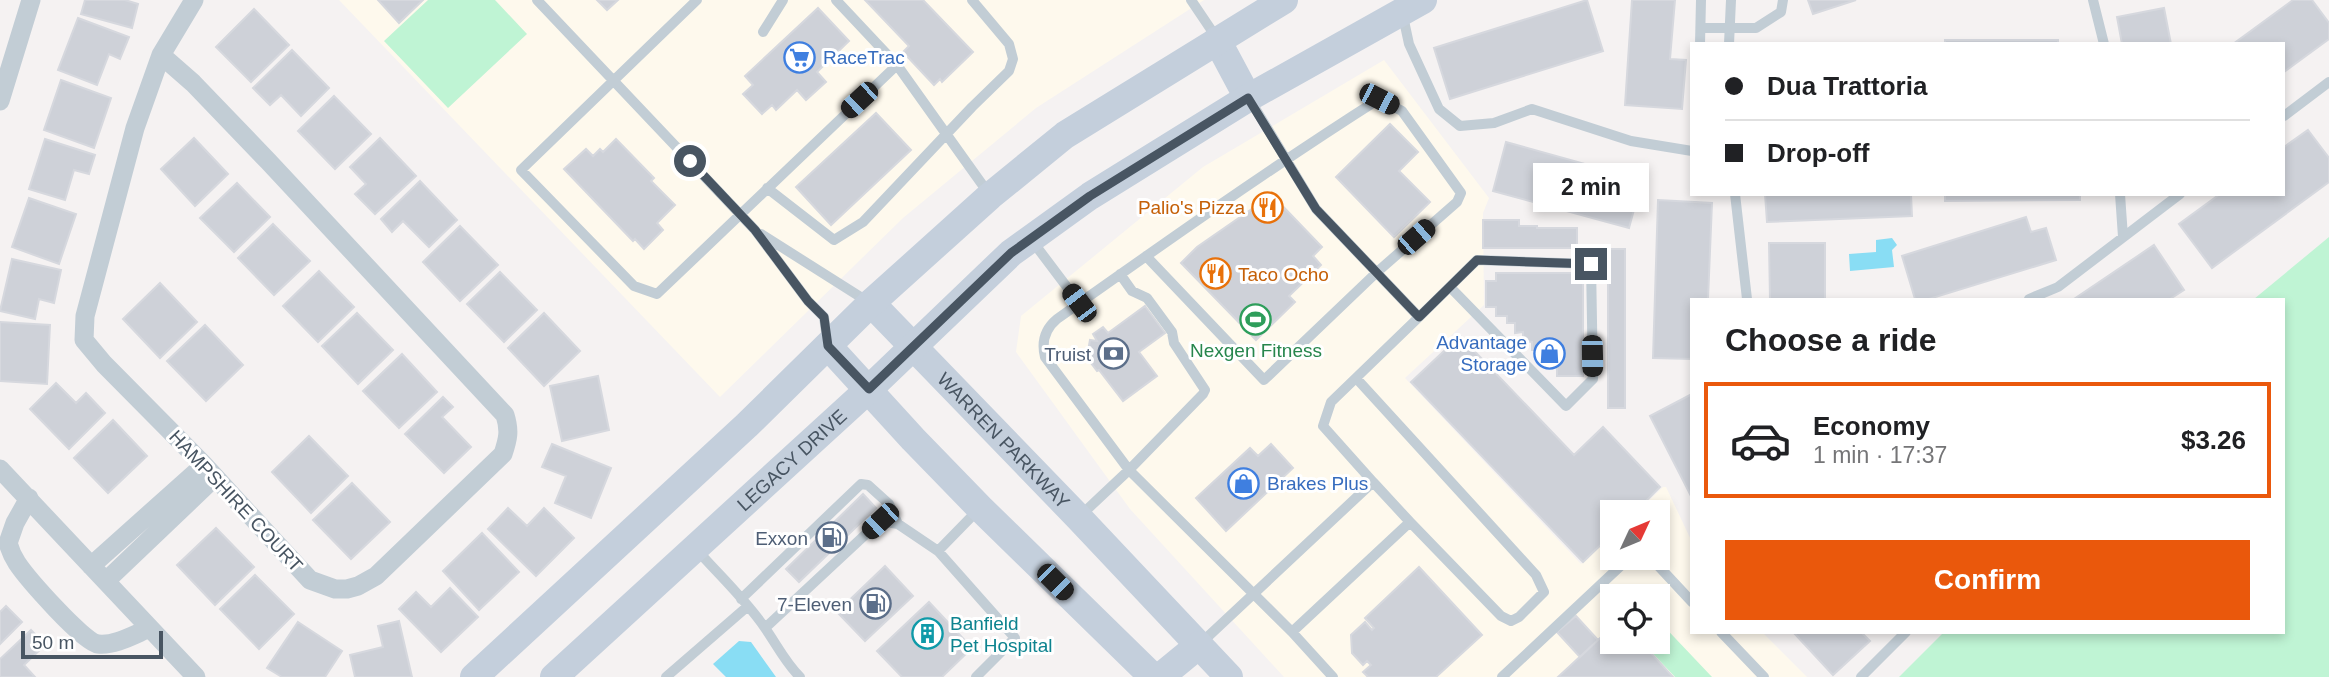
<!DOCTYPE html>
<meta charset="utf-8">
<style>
:root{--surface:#fff;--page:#f2f2f2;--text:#202124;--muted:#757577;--line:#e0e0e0;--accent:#ea580c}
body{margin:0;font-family:Helvetica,sans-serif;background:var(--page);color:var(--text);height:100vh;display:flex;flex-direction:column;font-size:26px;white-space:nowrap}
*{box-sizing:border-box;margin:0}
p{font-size:23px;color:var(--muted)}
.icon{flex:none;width:38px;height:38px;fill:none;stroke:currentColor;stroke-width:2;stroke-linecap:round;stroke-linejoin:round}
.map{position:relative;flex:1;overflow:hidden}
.drawer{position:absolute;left:1690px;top:298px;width:595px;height:336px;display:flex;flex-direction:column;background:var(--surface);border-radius:0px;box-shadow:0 4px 10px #0003}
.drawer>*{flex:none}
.top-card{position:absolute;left:1690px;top:42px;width:595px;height:154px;border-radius:0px;box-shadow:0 4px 10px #0003;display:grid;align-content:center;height:154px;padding:0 35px;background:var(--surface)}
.needle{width:46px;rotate:46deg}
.controls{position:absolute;left:1600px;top:500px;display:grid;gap:14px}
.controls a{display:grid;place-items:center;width:70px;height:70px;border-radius:0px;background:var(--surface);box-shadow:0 4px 10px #0003;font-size:35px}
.scale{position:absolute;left:21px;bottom:18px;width:142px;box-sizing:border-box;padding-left:7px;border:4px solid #485562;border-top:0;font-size:19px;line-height:24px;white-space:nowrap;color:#485562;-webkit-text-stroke:5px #fff;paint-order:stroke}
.end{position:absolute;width:32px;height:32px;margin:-16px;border:9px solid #485562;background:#fff;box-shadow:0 0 0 4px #fff}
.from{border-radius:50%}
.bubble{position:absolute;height:49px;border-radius:0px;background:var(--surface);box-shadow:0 4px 10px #0003;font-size:23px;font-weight:700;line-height:49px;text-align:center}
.car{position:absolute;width:21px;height:42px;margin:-21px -10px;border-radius:9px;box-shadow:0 0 5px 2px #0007;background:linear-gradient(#222 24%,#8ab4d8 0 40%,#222 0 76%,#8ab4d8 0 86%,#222 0)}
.top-card b{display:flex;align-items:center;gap:24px;height:66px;font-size:26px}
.top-card b+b{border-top:2px solid var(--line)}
.top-card i{width:18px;height:18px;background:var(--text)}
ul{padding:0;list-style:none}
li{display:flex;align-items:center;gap:21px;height:116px;margin:0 14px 10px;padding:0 21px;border:4px solid transparent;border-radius:0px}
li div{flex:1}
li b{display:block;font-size:26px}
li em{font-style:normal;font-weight:700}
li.selected{border-color:var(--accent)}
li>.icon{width:63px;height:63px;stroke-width:1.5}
h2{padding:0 35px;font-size:32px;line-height:84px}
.button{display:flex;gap:14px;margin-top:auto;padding:14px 35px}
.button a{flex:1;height:80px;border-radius:0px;background:var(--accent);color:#fff;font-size:28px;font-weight:700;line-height:80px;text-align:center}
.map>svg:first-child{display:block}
</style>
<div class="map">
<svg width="2329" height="677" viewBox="0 0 2329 677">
<rect width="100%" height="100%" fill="#f5f2f2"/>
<path fill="#fef9ed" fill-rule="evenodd" d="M 339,0 L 1204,0 L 1036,108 L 903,218 L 720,397 Z
M 1384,60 L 1489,198 L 1483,213 L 1484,305 L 1405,378 L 1581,564 L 1612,535 L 1612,558 L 1657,558 L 1657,513 L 1636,513 L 1663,487 L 1666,487 L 1692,542 L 1692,632 L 1762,632 L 1807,677 L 1284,677 L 1130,509 L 1016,352 L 1021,316 L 1203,167 ZM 1612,597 L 1657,597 L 1657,642 L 1612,642 Z"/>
<path fill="#bff4d4" d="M 428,0 L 495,0 L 527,34 L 448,108 L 384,41 Z
M 2329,237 L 2329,677 L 1899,677 L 1944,632 L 2284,632 L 2284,299 L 2254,299 Z
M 1657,619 L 1712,677 L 1675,677 L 1642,642 L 1657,642 Z"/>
<path fill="#89ddf4" d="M 1892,238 L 1897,245 L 1892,250 L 1894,267 L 1850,271 L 1849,254 L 1876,252 L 1876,240 Z
M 739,641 L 751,642 L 776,677 L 726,677 L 713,664 Z"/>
<path fill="#ced1d8" stroke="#d6d8de" stroke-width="2" d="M 85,0 L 125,0 L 138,4 L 132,28 L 81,14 Z
M 378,0 L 423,0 L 399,23 Z
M 597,0 L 618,0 L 607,10 Z
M 865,0 L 923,0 L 973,52 L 942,82 L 940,79 L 934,85 L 903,52 L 909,46 Z
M 1587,0 L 1603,51 L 1450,99 L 1434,48 Z
M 1632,0 L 1675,0 L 1670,59 L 1686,60 L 1682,109 L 1625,105 Z
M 1808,0 L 1856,0 L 1813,14 Z
M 2293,0 L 2312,0 L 2329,23 L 2329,39 L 2284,72 L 2284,44 L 2233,44 Z
M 818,8 L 849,41 L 817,72 L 826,82 L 806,100 L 797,90 L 776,110 L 772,105 L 762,114 L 743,94 L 753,85 L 745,76 Z
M 2164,8 L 2171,44 L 2122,44 L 2117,17 Z
M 254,9 L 289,45 L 251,82 L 216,47 Z
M 78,18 L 129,37 L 120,59 L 109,54 L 97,85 L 58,70 Z
M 1945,40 L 2058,40 L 2058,44 L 1945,44 Z
M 292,50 L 329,88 L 301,116 L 281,95 L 270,105 L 253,88 Z
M 61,80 L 111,98 L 94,148 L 44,130 Z
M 334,96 L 371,134 L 335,169 L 298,131 Z
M 876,113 L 911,150 L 831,225 L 796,187 Z
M 1390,124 L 1418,152 L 1399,171 L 1430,202 L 1394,237 L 1336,177 Z
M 2308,130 L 2329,158 L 2329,182 L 2212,268 L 2179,224 L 2220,194 L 2284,194 L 2284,147 Z
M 194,138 L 228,174 L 195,206 L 161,169 Z
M 380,138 L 416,176 L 375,214 L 355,194 L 366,184 L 350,167 Z
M 45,139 L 95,155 L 89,174 L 74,170 L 65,200 L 29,189 Z
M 616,139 L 654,178 L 651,181 L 675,205 L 657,223 L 663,230 L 644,249 L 635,239 L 633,241 L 564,169 L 586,149 L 593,156 L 600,149 L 603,152 Z
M 1506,142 L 1642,180 L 1629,228 L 1493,191 Z
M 420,181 L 457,220 L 429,247 L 403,221 L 392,232 L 381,219 Z
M 237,183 L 270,217 L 234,252 L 200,218 Z
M 1765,194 L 1911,194 L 1912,216 L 1767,222 Z
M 1945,194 L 2080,194 L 2080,200 L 1945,201 Z
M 1272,195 L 1322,247 L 1313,256 L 1321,265 L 1289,296 L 1295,302 L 1256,340 L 1181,263 L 1197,247 Z
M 29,198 L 76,214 L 59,264 L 12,247 Z
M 1658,200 L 1712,203 L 1708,299 L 1692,299 L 1692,359 L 1653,358 Z
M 2026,217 L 2031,232 L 2046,228 L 2056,260 L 1929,299 L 1915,299 L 1902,256 Z
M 1483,220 L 1519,220 L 1519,226 L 1537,226 L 1537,228 L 1577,228 L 1577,248 L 1483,248 Z
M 273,224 L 310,261 L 274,295 L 238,258 Z
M 460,226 L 498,265 L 460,301 L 423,262 Z
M 1769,243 L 1825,243 L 1825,299 L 1770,299 Z
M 2154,245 L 2184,290 L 2170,299 L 2074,299 Z
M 1608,249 L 1625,249 L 1625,408 L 1608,408 Z
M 12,259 L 61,270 L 54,303 L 39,299 L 35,319 L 0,311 Z
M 319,271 L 354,307 L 318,342 L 283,306 Z
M 500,272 L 537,310 L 504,342 L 467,304 Z
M 1496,273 L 1575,273 L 1575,279 L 1583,279 L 1583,376 L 1557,376 L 1557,365 L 1549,365 L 1549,359 L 1538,359 L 1539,350 L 1532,350 L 1532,342 L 1523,341 L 1523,332 L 1515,333 L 1515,323 L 1507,323 L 1507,316 L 1496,316 L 1496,307 L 1486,307 L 1486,281 L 1496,281 Z
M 160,283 L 197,322 L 160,358 L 123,319 Z
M 1145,306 L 1165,333 L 1139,352 L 1157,376 L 1123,401 L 1099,370 L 1097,371 L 1088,359 L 1090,357 L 1087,356 L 1090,340 L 1097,341 L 1093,334 L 1103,327 L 1108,333 Z
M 357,313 L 393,350 L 358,384 L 322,346 Z
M 544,313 L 580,351 L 544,386 L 508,348 Z
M 0,322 L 50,325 L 47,384 L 0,381 Z
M 205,325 L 243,365 L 206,401 L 167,361 Z
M 1460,336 L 1574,455 L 1603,427 L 1660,487 L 1634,513 L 1612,513 L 1612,534 L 1583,562 L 1411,382 Z
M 402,354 L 437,392 L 399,428 L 363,391 Z
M 598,376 L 609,430 L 562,441 L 550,386 Z
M 56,383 L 76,403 L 86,393 L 105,413 L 69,449 L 30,409 Z
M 1692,394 L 1692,498 L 1650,416 Z
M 443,397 L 453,407 L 442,417 L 471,447 L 444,473 L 405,434 Z
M 113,420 L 147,456 L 108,493 L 74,458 Z
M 309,436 L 348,476 L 311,513 L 272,472 Z
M 552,444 L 611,468 L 591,518 L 555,503 L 566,476 L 542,467 Z
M 1271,444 L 1293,468 L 1226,531 L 1196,498 L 1250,448 L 1258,456 Z
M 352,483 L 390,522 L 351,559 L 313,520 Z
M 863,494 L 876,508 L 799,582 L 786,569 Z
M 508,508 L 527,526 L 544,508 L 574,538 L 536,576 L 488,529 Z
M 216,528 L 254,567 L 215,605 L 177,565 Z
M 482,533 L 519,572 L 479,610 L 443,571 Z
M 885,566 L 913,596 L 865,641 L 837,612 Z
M 1419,567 L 1482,635 L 1436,677 L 1368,677 L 1363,672 L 1371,665 L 1367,661 L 1363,665 L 1352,653 L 1351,635 L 1365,622 L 1372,630 L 1374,628 L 1365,618 Z
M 255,575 L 294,614 L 259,649 L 220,609 Z
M 450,588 L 478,617 L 441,652 L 399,609 L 416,592 L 431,607 Z
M 929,602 L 972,648 L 942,677 L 902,677 L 877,651 Z
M 6,606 L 22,622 L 0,644 L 0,612 Z
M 1576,616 L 1598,640 L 1580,657 L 1557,632 Z
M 399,621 L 412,677 L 355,677 L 350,655 L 383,647 L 378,626 Z
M 298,622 L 342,651 L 325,677 L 282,677 L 267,668 Z
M 1612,627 L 1612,642 L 1641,642 L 1673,677 L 1558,677 Z
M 31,630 L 45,645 L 24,665 L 35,677 L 0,677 L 0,659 Z
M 1793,632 L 1861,632 L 1870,641 L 1833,675 Z"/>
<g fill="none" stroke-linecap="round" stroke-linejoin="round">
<path stroke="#c2cdd5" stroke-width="10" d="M 537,0 L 755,230 L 808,301 L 824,317 L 827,339
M 697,0 L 521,170 L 634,286 L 657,294 L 897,65
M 836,0 L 897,65 L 989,194
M 1191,0 L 1216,37
M 2093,0 L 2104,44
M 1403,16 L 1409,44 L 1439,109 L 1460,126 L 1494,123 L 1532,109 L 1631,141 L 1692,151
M 1701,28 L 1756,28 L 1781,12 L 1783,0
M 763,32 L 783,0
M 1700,44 L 1701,0
M 1729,44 L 1731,0
M 2284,116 L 2329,82
M 767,188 L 834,240 L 863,222 L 972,107 L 1009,71 L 1013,59 L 1009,44 L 972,0
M 1735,194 L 1747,299
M 2120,194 L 2123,237
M 761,234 L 870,303
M 1033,242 L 1079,303
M 1120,274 L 1132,291 L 1147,298 L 1172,332 L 1174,343 L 1205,390 L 1203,394 L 1129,470 L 1292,632 L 1410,522 L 1373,482
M 2029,299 L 2058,287 L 2180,194
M 1419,317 L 1477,260 L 1591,264 L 1593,379 L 1566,406 L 1450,287
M 1356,378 L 1536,575 L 1544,592 L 1519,617 L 1511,621 L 1501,616 L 1410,522
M 1079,517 L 1129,470 L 1045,357 C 1041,341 1045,329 1057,319 C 1163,244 1269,169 1379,99 L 1402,111 L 1461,193 L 1457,202 L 1376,273 L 1264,380 L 1146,256
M 697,550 C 720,576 746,600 765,628 C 777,645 785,662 800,677
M 1651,558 L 1692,602
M 741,599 L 861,484 L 868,485 L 889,504 L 898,524
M 765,628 L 880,521 L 898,524 L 938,551
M 1292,632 L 1333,677
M 1721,632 L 1764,677
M 1200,644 L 1373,482 L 1323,426 L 1331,402 L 1419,317 L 1316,209 L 1249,98
M 666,677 L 748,606
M 976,677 L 1015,638 L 938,551 L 977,511
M 1502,677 L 1629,558
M 1861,677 L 1906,632"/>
<path stroke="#c2cdd5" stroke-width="19" d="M 161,55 L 193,83 L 268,161 L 505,415 C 510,431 508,439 503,454 L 376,576 L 358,586 L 347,589 L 335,589 L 310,580 L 204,465 L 104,364 L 84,340 L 85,316 L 135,128 L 161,55 L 194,0
M 0,101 L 31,0
M 0,469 L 196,677
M 29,498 L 15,523 L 8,543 C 10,550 13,557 17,563 C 27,578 83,642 98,644 C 115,646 135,634 150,628
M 91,566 L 204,465
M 106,581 L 215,477"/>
<g stroke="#c4cfdc" stroke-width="28">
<path d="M 1217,40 L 1248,98"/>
<path id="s1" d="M 871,303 L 1078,517 L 1229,677"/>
<path d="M 828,346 L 913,439 L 980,508 L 1153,677"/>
<path d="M 474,677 L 747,425 L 871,303 L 990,196 L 1065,135 L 1284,0"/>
<path id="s2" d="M 554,677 L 869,389 L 1011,253 L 1090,196 L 1248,98 L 1423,0"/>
<path d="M 1160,677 L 1199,645"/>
</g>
</g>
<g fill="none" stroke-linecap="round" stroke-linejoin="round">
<path stroke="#485562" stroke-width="9" d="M 690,161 L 755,230 L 808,301 L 824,317 L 828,346 L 869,389 L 1011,253 L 1090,196 L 1248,98 L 1316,209 L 1419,317 L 1477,260 L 1591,264"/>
</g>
<defs>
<symbol id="supermarket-ring" viewBox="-11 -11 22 22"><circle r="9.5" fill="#fff" stroke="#3f7fe0" stroke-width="1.5"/><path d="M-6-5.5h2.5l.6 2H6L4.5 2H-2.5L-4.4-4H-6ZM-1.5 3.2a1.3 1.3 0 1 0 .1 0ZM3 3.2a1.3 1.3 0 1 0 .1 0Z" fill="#3f7fe0"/></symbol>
<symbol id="restaurant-ring" viewBox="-11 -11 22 22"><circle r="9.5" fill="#fff" stroke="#e8710a" stroke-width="1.5"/><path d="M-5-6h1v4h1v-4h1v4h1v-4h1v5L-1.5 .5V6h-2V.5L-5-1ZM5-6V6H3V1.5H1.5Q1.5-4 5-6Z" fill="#e8710a"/></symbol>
<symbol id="stadium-ring" viewBox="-11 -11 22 22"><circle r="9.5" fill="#fff" stroke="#2e9e5b" stroke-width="1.5"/><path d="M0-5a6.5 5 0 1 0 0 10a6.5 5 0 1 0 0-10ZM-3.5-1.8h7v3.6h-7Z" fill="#2e9e5b"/></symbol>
<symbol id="shop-ring" viewBox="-11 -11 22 22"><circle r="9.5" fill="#fff" stroke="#3f7fe0" stroke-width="1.5"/><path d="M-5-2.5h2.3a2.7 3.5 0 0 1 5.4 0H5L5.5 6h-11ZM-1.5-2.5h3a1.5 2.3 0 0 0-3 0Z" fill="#3f7fe0"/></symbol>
<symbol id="bank-ring" viewBox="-11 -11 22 22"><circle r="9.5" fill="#fff" stroke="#5c6f8a" stroke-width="1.5"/><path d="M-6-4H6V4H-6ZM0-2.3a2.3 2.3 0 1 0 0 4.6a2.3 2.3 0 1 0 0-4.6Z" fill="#5c6f8a"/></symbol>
<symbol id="fuel-ring" viewBox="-11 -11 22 22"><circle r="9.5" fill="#fff" stroke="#5c6f8a" stroke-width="1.5"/><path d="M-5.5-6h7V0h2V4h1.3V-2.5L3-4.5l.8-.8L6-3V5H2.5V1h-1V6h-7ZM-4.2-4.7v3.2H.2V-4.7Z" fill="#5c6f8a"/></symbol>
<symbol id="building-ring" viewBox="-11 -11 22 22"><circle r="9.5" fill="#fff" stroke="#0f9aa8" stroke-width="1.5"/><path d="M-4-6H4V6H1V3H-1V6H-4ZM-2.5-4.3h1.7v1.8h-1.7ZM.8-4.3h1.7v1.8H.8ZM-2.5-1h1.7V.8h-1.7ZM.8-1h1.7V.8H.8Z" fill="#0f9aa8"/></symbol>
</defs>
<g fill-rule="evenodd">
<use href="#supermarket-ring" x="782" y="40" width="35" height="35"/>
<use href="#restaurant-ring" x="1250" y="190" width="35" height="35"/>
<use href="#restaurant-ring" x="1198" y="256" width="35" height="35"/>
<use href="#stadium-ring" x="1238" y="302" width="35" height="35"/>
<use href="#shop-ring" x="1532" y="336" width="35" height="35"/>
<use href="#bank-ring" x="1096" y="336" width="35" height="35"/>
<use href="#shop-ring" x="1226" y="466" width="35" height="35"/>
<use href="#fuel-ring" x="814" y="520" width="35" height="35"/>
<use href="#fuel-ring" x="858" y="586" width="35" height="35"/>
<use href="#building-ring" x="910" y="616" width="35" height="35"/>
</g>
<g text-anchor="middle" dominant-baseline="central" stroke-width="6" stroke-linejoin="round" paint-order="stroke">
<g font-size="19" fill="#366cbe" stroke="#fff" text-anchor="start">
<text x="823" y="57">RaceTrac</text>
<text x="1527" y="342" text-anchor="end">Advantage<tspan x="1527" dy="22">Storage</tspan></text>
<text x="1267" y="483">Brakes Plus</text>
</g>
<g font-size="19" fill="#c56008" stroke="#fff" text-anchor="end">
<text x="1245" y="207">Palio's Pizza</text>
<text x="1238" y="274" text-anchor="start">Taco Ocho</text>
</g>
<g font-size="19" fill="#27864d" stroke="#fff">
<text x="1256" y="350">Nexgen Fitness</text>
</g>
<g font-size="19" fill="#4e5e75" stroke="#fff" text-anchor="end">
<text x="1091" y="354">Truist</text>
<text x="808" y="538">Exxon</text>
<text x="852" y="604">7-Eleven</text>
</g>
<g font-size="19" fill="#485562" stroke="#fff">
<text stroke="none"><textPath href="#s1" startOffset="191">WARREN PARKWAY</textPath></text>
<text stroke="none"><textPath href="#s2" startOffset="322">LEGACY DRIVE</textPath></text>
<text transform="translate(236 501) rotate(47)">HAMPSHIRE COURT</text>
</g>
<g font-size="19" fill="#0d838f" stroke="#fff" text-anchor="start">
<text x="950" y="623">Banfield<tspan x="950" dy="22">Pet Hospital</tspan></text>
</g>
</g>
</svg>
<div class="controls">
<a><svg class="needle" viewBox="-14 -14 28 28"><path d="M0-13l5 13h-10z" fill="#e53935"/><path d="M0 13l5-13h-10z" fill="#757577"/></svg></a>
<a><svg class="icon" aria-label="locate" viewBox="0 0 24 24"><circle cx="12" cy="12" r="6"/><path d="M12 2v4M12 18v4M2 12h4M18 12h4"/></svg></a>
</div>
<div class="scale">50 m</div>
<i class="end from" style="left:690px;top:161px"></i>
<i class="end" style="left:1591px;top:264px"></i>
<div class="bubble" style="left:1533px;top:163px;width:116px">2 min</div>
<i class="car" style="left:1379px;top:99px;rotate:117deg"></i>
<i class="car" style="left:859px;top:100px;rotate:227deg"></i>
<i class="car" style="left:1416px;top:237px;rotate:49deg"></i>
<i class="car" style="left:1079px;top:303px;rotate:323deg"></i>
<i class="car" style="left:1592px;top:356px;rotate:179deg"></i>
<i class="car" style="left:880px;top:521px;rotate:227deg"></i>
<i class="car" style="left:1055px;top:582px;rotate:135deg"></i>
<div class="top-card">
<b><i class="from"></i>Dua Trattoria</b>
<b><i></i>Drop-off</b>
</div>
<section class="drawer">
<h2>Choose a ride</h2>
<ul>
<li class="selected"><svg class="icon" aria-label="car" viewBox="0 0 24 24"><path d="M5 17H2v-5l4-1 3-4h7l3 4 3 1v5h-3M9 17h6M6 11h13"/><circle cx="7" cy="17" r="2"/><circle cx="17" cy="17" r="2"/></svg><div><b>Economy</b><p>1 min · 17:37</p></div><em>$3.26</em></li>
</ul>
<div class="button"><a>Confirm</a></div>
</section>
</div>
